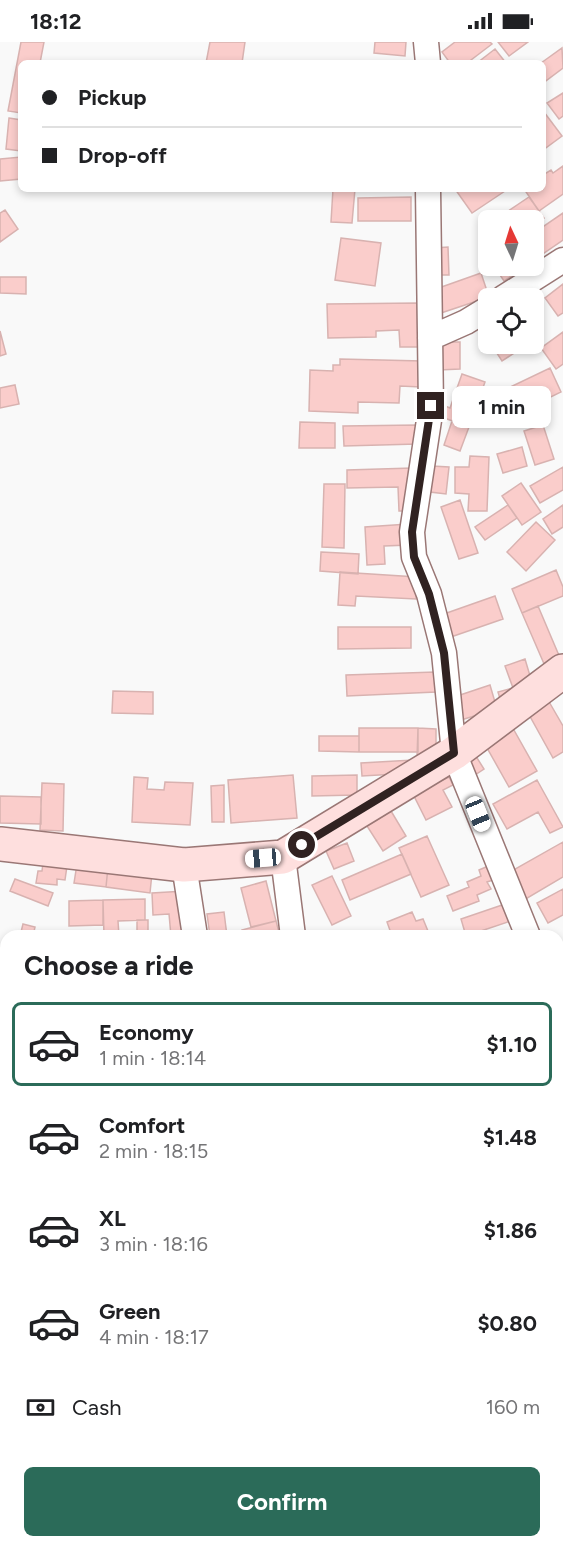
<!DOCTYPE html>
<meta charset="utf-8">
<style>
:root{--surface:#fff;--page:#f6f6f6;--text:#202124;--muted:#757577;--line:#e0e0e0;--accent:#2b6b59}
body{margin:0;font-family:Figtree,sans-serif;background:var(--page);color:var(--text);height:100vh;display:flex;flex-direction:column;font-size:22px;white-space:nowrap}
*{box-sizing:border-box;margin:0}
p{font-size:20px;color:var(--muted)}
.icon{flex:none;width:33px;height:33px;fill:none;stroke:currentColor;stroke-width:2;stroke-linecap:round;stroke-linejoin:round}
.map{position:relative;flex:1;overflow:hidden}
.panel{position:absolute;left:0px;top:888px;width:564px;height:618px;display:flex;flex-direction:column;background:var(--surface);border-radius:18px 18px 0 0;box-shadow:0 3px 9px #0003}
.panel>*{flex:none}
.banner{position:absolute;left:18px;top:18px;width:528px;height:132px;border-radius:9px;box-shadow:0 3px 9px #0003;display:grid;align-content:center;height:132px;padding:0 24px;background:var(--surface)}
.needle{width:39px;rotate:356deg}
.fabs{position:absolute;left:478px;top:168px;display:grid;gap:12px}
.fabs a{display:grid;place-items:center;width:66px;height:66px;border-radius:9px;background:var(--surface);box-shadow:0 3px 9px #0003;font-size:30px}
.end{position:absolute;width:27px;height:27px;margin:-14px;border:8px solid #302221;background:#fff;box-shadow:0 0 0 3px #fff}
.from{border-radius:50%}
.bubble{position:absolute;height:42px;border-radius:9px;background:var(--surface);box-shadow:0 3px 9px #0003;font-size:20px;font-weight:700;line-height:42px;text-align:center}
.car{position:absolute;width:18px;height:36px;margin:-18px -9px;border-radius:8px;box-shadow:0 0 4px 2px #0007;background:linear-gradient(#fff 24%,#345 0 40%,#fff 0 76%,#345 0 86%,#fff 0)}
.banner b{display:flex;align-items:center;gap:21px;height:57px;font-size:22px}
.banner b+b{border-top:2px solid var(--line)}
.banner i{width:15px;height:15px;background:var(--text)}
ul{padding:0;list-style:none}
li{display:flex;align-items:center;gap:18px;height:84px;margin:0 12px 9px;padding:0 12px;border:3px solid transparent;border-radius:9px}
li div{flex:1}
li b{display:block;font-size:22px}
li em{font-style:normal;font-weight:700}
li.on{border-color:var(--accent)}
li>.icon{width:54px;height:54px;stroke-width:1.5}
h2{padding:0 24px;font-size:27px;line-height:72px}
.pay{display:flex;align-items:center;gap:15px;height:66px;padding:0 24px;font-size:22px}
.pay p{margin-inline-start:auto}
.button{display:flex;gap:12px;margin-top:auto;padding:12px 24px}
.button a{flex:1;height:69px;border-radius:9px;background:var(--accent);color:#fff;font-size:24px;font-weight:700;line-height:69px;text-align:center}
.status{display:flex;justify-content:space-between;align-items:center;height:42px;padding:0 30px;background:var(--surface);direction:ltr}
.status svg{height:16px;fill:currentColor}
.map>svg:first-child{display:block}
</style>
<div class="status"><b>18:12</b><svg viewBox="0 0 49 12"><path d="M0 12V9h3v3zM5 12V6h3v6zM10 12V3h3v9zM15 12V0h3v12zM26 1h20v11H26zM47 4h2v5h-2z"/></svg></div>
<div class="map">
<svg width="563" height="1506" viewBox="0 0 563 1506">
<rect width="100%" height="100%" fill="#f9f9f9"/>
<path fill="#facdcb" stroke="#d8b2b0" stroke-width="1.5" d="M 21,0 L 44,0 L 40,21 L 21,21 L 21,71 L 8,69 Z
M 210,0 L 245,0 L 242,21 L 206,21 Z
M 375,0 L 406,0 L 405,14 L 374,11 Z
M 455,0 L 490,0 L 492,2 L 467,21 L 450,21 L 442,10 Z
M 498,0 L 528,0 L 509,14 Z
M 562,6 L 563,26 L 543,41 L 541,21 Z
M 495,7 L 506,21 L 477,21 Z
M 563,51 L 563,74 L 559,77 L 547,61 Z
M 544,70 L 562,94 L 543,108 L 543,71 Z
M 9,76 L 21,78 L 21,109 L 6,107 Z
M 21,115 L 21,137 L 0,139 L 0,117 Z
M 563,124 L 563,152 L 539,169 L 524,147 L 543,147 L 543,133 L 551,128 L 553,131 Z
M 333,147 L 355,147 L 352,181 L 331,180 Z
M 455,147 L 508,147 L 472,171 Z
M 411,155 L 411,179 L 358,179 L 358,156 Z
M 529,155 L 544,176 L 534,183 L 534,178 L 495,178 Z
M 5,168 L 18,187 L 0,200 L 0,171 Z
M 563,171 L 563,198 L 534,218 L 534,191 Z
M 341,196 L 381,201 L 375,244 L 335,238 Z
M 448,205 L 449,233 L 434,233 L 434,206 Z
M 494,224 L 526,224 L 504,239 Z
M 481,231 L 489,255 L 441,271 L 433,248 Z
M 0,235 L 26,235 L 26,252 L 0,251 Z
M 563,242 L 563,271 L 558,274 L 545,256 Z
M 417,261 L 418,305 L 400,305 L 399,288 L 376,289 L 376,295 L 328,296 L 327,262 Z
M 0,289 L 6,312 L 0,314 Z
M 563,290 L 563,322 L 556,327 L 541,306 Z
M 439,300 L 460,300 L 460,327 L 439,328 Z
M 491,302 L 528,302 L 502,319 Z
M 340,317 L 422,319 L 421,345 L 400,344 L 399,361 L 358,360 L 358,371 L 309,369 L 310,328 L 333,329 L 333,323 L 340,323 Z
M 550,326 L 561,350 L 514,373 L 502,349 Z
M 462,332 L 485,340 L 469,385 L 436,373 L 440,362 L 450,366 Z
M 15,343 L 19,362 L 0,366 L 0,346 Z
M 452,379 L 469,385 L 460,409 L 444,403 Z
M 300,380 L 335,381 L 335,406 L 299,406 Z
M 417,383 L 417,402 L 344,404 L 343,384 Z
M 543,383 L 554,417 L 535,423 L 524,389 Z
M 522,405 L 527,424 L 503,431 L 497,412 Z
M 470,414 L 489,415 L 487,469 L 468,469 L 469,452 L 455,451 L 455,425 L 469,425 Z
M 432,424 L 449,425 L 446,452 L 430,450 Z
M 563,425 L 563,448 L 540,461 L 530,444 Z
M 412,426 L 413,469 L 399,469 L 398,445 L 347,446 L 347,428 Z
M 521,441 L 541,470 L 522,483 L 502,454 Z
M 324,442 L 345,442 L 344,506 L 322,505 Z
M 460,458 L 478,511 L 459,517 L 441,465 Z
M 508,463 L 517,476 L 485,498 L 475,485 Z
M 563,463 L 563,485 L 552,492 L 543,477 Z
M 536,480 L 555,498 L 526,529 L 507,510 Z
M 408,482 L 409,503 L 384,504 L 385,522 L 367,523 L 365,485 Z
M 321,510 L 359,512 L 358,532 L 320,529 Z
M 556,528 L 563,545 L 563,554 L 522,571 L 512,547 Z
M 340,530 L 417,535 L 416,557 L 356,554 L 355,564 L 338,563 Z
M 495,554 L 503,577 L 448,596 L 441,573 Z
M 538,564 L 563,623 L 548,631 L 522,571 Z
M 338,585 L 411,585 L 411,606 L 338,607 Z
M 525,617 L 533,644 L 503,667 L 498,650 L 513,646 L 505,624 Z
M 435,630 L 436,650 L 347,654 L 346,633 Z
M 490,643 L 497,667 L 461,678 L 454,655 Z
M 113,649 L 153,650 L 153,672 L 112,671 Z
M 548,658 L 563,684 L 563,710 L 553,716 L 527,669 Z
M 510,681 L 537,729 L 509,745 L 482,697 Z
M 359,686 L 418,686 L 418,710 L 359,710 Z
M 418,686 L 436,687 L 436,716 L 417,716 Z
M 319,694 L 359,694 L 359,710 L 319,709 Z
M 472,708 L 484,727 L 475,733 L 463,714 Z
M 413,718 L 414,731 L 362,734 L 361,721 Z
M 293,733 L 297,776 L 231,781 L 228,738 Z
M 357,733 L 357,753 L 312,754 L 312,734 Z
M 134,735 L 148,736 L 147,747 L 164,748 L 165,740 L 193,741 L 190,783 L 132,780 Z
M 449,735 L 453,743 L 443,748 L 452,765 L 426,778 L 413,752 Z
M 537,738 L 563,785 L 550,791 L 538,770 L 507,787 L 493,762 Z
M 42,741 L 64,742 L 63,789 L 40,788 Z
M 224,743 L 224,780 L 212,780 L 211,744 Z
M 0,754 L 41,755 L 41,782 L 0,781 Z
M 391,769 L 406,794 L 383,809 L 367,784 Z
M 427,794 L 449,843 L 421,855 L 399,806 Z
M 563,800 L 563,835 L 524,858 L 508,831 Z
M 347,801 L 354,819 L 334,827 L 326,809 Z
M 402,812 L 411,832 L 350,858 L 342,838 Z
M 43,821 L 67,824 L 65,838 L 57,837 L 57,843 L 36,841 L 38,829 L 42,829 Z
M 77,822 L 108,825 L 106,845 L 74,841 Z
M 493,822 L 499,836 L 487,840 L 491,847 L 477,853 L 479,859 L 453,869 L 447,854 L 469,845 L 467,840 L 481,834 L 479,828 Z
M 108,825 L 152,831 L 150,851 L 106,845 Z
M 332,834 L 351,874 L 332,883 L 312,843 Z
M 15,837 L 53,851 L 48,864 L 10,849 Z
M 266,839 L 276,879 L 251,885 L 241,846 Z
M 563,847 L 563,873 L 548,881 L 537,861 Z
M 185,849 L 187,893 L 171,894 L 169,872 L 153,873 L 152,851 Z
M 145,857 L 145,878 L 118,879 L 119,894 L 104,894 L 103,858 Z
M 103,858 L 103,883 L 69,884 L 69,859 Z
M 508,861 L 514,878 L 466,894 L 461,877 Z
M 224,870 L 227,894 L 210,894 L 207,872 Z
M 412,870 L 416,879 L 423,877 L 430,894 L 392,894 L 387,880 Z
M 137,878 L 148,878 L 148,894 L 137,894 Z
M 276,879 L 280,894 L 244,894 L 242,888 Z
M 23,882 L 35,885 L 33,894 L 20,894 Z
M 0,947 L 6,948 L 6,976 L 0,975 Z
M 563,1012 L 563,1065 L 558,1057 L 558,1015 Z
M 6,1065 L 6,1111 L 0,1105 L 0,1071 Z
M 563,1104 L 563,1130 L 558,1131 L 558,1105 Z
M 0,1110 L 6,1121 L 6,1139 L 0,1142 Z
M 563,1168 L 563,1187 L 558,1189 L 558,1170 Z
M 563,1199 L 563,1239 L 558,1240 L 558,1200 Z
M 0,1208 L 6,1218 L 6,1231 L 0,1234 Z
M 6,1263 L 6,1291 L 0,1294 L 0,1267 Z
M 563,1306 L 563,1339 L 558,1341 L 558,1308 Z
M 0,1342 L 6,1344 L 6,1370 L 0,1368 Z
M 563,1395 L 563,1428 L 558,1430 L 558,1396 Z
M 6,1494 L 6,1500 L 22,1500 L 25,1503 L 21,1506 L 0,1506 L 0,1499 Z
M 558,1498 L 559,1502 L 563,1500 L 563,1506 L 520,1506 L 523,1500 Z
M 48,1500 L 72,1500 L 78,1506 L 50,1506 L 46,1502 Z
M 118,1500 L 159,1500 L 161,1506 L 110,1506 L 109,1504 Z
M 252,1500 L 287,1500 L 288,1506 L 253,1506 Z
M 350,1500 L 376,1500 L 377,1502 L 370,1506 L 353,1506 Z"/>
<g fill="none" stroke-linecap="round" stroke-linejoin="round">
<defs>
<path id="street" d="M 426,0 L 428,21
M 428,147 L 431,365 L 412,490 L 414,515 L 429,552 L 444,611 L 454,711 L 528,894
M 503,256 L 563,218
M 430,296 L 466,280 L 489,266
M 283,815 L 293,894
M 184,823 L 195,894
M 558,937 L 563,948
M 0,1181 L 6,1170
M 0,1483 L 6,1481
M 240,1500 L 241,1506
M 331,1500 L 334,1506
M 407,1500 L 411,1506"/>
<path id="secondary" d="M 0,802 L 184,823 L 283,815 L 454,711 L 563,629"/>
</defs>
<use href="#street" stroke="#9a7775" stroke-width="27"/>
<use href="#secondary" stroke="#9a7775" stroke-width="36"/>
<use href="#street" stroke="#fff" stroke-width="24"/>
<use href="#secondary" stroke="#fedfde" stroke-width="33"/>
</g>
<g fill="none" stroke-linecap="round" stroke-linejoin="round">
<path stroke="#302221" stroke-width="8" d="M 302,803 L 454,711 L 444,611 L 429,552 L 414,515 L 412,490 L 431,364"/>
</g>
</svg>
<div class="fabs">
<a><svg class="needle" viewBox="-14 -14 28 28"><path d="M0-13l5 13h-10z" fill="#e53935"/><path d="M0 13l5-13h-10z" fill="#757577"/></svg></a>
<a><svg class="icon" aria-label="locate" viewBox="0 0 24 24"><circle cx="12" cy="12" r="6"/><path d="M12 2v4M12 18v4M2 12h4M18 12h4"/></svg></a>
</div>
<i class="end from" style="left:302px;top:803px"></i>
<i class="end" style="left:431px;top:364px"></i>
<div class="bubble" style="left:452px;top:344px;width:99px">1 min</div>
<i class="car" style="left:478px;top:772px;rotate:158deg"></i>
<i class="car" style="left:263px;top:816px;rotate:265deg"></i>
<div class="banner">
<b><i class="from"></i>Pickup</b>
<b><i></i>Drop-off</b>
</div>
<section class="panel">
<h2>Choose a ride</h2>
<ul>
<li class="on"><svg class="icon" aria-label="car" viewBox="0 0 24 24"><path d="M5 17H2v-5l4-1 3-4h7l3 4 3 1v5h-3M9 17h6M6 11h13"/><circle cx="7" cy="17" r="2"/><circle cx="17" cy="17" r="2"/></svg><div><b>Economy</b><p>1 min · 18:14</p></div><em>$1.10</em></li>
<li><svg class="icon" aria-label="car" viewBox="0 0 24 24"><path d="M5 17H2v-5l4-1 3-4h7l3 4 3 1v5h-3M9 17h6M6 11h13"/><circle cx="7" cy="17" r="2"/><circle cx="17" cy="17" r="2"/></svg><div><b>Comfort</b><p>2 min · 18:15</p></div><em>$1.48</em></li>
<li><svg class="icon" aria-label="car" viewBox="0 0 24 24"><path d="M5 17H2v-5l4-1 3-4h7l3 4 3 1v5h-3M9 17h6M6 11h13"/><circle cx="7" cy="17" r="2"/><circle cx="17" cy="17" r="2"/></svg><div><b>XL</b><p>3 min · 18:16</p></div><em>$1.86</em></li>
<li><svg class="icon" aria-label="car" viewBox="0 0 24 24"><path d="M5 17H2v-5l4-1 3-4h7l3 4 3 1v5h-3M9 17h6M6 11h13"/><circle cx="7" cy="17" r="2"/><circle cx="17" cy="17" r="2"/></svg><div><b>Green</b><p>4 min · 18:17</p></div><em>$0.80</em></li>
</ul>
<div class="pay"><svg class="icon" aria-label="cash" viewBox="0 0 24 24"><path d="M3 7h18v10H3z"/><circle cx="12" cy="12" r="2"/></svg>Cash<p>160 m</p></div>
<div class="button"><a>Confirm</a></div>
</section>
</div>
